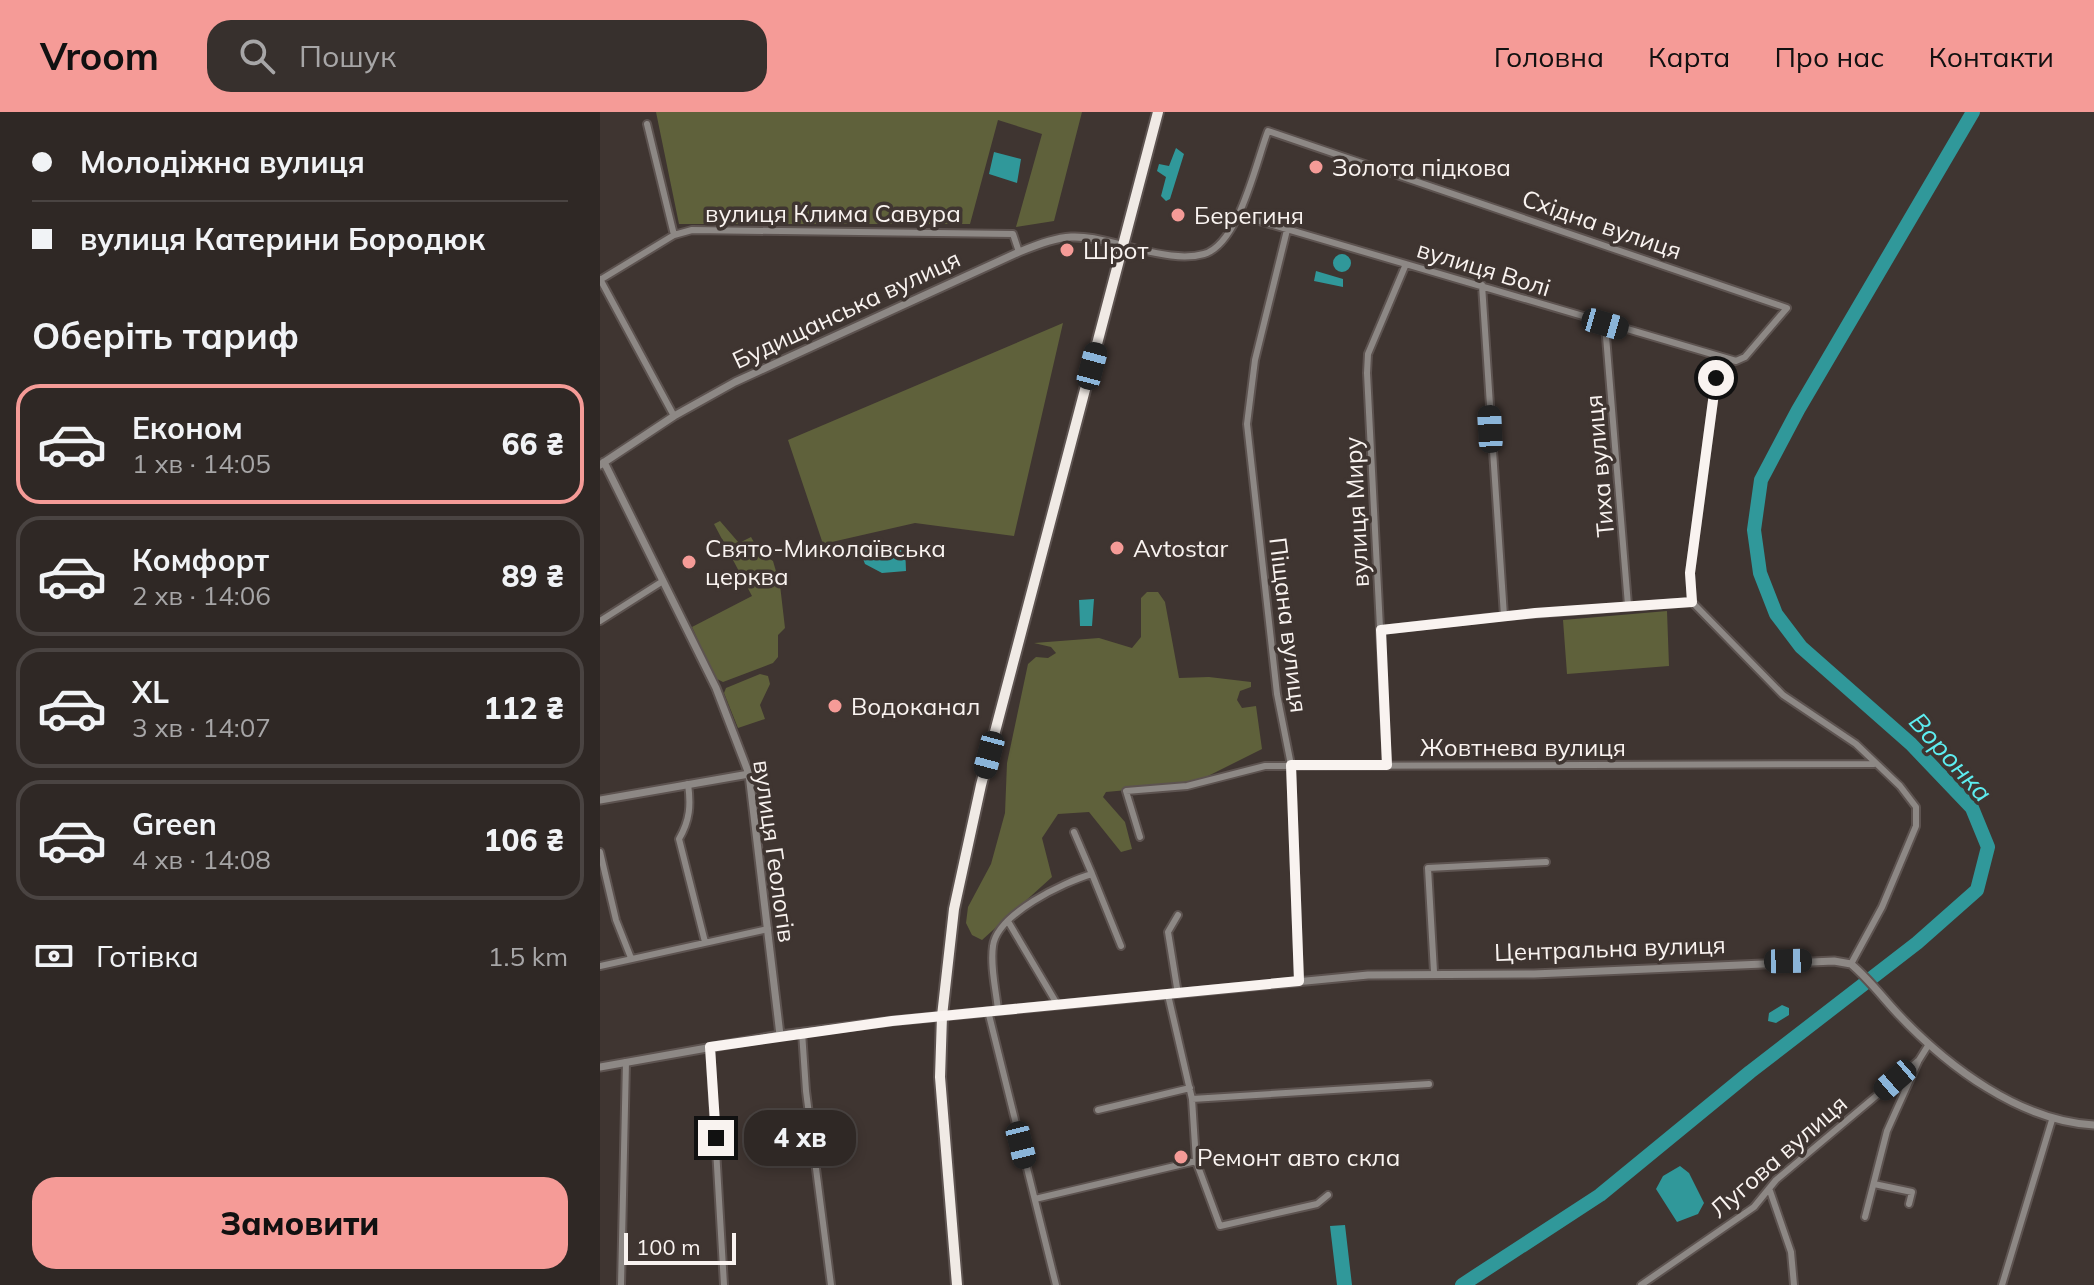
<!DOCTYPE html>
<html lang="uk">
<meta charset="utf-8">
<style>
:root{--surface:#2f2825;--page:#37302d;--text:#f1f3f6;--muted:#a7a6a7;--line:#4a4442;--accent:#f59b97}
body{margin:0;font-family:Mulish,sans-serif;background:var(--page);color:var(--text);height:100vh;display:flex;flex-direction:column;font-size:30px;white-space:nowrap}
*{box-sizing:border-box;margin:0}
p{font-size:26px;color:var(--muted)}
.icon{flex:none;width:44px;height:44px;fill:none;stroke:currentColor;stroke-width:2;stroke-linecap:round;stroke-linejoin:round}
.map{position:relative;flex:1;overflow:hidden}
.panel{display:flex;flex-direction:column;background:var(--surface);width:600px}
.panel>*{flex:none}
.top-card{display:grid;align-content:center;height:176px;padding:0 32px;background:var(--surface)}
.scale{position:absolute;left:24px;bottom:20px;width:112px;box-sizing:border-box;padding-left:8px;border:4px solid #f9f3f0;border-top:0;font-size:22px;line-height:28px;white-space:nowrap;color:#f9f3f0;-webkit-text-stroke:6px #3f3531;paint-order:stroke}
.end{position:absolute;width:36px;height:36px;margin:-18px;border:10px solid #f9f3f0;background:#111;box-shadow:0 0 0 4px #111}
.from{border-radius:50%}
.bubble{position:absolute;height:56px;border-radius:24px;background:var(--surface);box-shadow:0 4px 12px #0003,0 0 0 2px var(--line);font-size:26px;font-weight:800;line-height:56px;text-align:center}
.car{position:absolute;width:24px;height:48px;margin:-24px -12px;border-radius:10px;box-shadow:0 0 6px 2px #0007;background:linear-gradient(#222 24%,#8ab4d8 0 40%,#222 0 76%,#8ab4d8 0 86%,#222 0)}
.top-card b{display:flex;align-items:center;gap:28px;height:76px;font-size:30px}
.top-card b+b{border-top:2px solid var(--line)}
.top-card i{width:20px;height:20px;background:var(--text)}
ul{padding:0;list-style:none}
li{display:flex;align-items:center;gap:24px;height:120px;margin:0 16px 12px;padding:0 16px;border:4px solid var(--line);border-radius:24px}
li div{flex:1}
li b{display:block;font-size:30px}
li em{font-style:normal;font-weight:800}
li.active{border-color:var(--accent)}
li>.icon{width:72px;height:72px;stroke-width:1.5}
h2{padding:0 32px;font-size:36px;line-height:96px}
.pay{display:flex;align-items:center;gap:20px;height:88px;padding:0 32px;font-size:30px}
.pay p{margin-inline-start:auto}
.primary-button{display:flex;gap:16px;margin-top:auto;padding:16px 32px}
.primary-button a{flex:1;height:92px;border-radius:24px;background:var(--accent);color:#111;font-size:32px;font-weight:800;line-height:92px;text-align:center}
header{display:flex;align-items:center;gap:48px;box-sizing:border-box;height:112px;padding:0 40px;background:var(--accent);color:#111}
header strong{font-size:38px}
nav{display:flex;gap:44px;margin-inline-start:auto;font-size:28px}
.search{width:560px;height:72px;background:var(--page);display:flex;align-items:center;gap:20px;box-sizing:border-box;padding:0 28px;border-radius:24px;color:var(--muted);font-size:30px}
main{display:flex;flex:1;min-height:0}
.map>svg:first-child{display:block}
</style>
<header>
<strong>Vroom</strong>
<div class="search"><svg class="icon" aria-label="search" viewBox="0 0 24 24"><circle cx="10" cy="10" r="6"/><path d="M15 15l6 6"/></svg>Пошук</div>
<nav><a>Головна</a><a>Карта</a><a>Про нас</a><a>Контакти</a></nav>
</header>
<main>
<section class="panel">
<div class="top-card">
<b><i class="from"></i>Молодіжна вулиця</b>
<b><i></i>вулиця Катерини Бородюк</b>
</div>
<h2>Оберіть тариф</h2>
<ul>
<li class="active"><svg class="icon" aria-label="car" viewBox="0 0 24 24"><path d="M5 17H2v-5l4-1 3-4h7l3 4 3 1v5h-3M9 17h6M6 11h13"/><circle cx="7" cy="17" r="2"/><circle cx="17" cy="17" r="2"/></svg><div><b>Економ</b><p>1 хв · 14:05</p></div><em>66 ₴</em></li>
<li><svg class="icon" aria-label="car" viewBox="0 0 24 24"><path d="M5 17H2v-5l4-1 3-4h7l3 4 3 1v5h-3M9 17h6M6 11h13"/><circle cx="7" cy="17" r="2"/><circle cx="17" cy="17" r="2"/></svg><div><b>Комфорт</b><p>2 хв · 14:06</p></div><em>89 ₴</em></li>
<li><svg class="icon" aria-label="car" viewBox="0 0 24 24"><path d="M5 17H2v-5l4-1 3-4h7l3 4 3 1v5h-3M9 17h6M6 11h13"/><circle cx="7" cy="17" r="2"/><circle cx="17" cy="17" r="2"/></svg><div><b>XL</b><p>3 хв · 14:07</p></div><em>112 ₴</em></li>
<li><svg class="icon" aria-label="car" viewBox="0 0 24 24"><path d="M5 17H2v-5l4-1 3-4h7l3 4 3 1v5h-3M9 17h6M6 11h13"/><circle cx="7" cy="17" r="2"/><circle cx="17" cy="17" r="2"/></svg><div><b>Green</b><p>4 хв · 14:08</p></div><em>106 ₴</em></li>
</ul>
<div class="pay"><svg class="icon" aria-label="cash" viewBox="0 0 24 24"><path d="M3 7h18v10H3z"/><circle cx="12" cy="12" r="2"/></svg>Готівка<p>1.5 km</p></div>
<div class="primary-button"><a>Замовити</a></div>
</section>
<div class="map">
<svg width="1494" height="1173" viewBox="0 0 1494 1173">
<rect width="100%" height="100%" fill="#3f3531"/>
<path fill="#5f613b" d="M 56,0 L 482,0 L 454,109 L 416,115 L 442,22 L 398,8 L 370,112 L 79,112 Z
M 463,211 L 414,424 L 315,411 L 223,432 L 188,328 Z
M 120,409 L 139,431 L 151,425 L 160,441 L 173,449 L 180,473 L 185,516 L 178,523 L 178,545 L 173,551 L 123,570 L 115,566 L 92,515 L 152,484 L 114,412 Z
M 547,480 L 558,480 L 565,490 L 579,566 L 609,565 L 651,570 L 651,575 L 640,579 L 637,588 L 642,596 L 656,594 L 662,637 L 592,672 L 506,680 L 503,685 L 525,710 L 532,737 L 521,740 L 489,700 L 458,702 L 442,726 L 452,765 L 382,828 L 372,823 L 366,811 L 368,795 L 391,752 L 405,701 L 407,651 L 428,552 L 436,545 L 448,546 L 456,541 L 451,535 L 434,531 L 499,526 L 532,536 L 541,525 L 541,486 Z
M 1067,499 L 1069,554 L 967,562 L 963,508 Z
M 160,562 L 168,564 L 170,572 L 160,593 L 165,607 L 138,616 L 124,581 L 126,576 Z"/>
<path fill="#30989a" d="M 576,36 L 584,42 L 570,87 L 566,89 L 561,84 L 566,65 L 557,59 L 559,52 L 569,54 Z
M 394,40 L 421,47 L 417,71 L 389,62 Z
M733 151a9 9 0 1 1 18 0a9 9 0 1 1-18 0Z
M 716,159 L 743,167 L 743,175 L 714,169 Z
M 305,433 L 306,459 L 282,461 L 265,452 L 260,439 Z
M 494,487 L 492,514 L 480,514 L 479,488 Z
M 1182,893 L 1189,896 L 1189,903 L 1176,911 L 1168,909 L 1169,901 Z
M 1080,1054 L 1089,1061 L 1104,1091 L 1098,1102 L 1077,1110 L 1056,1077 L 1063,1064 Z
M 745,1113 L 752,1173 L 737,1173 L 730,1114 Z"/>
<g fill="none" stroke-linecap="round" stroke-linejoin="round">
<path stroke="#30989a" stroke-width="14" d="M 862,1173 L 1000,1083 L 1150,960 L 1317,831 L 1377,778 L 1388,735 L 1372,696 L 1311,632 L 1201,535 L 1176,502 L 1160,461 L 1154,418 L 1161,368 L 1198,298 L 1373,0"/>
<defs>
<path id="minor" d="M 47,12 L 74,123
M 687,118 L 655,248 L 647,312 L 677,582 L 691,653 L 699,869
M 524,134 C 548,139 579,149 604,142 C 639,132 656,50 668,19 L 1187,196 L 1145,245 L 1136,249 L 639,103
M 0,167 L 74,304
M 0,168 L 74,123 L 92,118 L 413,122 L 419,140
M 882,173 L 904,504
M 1005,212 L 1028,493
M 1119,244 L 1090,461 L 1092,490 L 1183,583 L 1256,632 L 1300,674 L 1316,695 L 1316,714 L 1282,795 L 1251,852
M 0,509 L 63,469
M 781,518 L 904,504 L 1092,490
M 787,653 L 767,261 L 768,242 L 806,152
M 88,672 C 91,693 90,708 79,727 L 105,830
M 474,720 L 492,762
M 540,725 L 526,679 L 587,674 L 665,654 L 1274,652
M 0,740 L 16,808 L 31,846
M 578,803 L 568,820 L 578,882
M 409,811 L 457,892
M 0,854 L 168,817
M 834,860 L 828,756 L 946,750
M 568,883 L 592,987 L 596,1049 L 620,1114 L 717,1092 L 728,1083
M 398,898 C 396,878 390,854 393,834 C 397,802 464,770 492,762 L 521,834
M 388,899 L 456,1173
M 202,920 L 206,979 L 231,1173
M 110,935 L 124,1173
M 592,987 L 829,972
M 498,998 L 590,976
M 1274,1072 L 1312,1080 L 1309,1092
M 1170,1079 L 1191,1140 L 1194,1173
M 435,1087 L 596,1049
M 1265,1105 L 1287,1019 L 1318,950
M 21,1173 L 26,950
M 1041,1173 L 1154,1095 L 1176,1068 L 1319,948 L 1329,932
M 1402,1173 L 1452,1008"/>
<path id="tertiary" d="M 4,350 L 116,576 L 149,662 L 180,923
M 0,353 L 74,304 L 135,270 L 419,140 C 467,121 475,121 524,134
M 0,688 L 149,662
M 0,955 L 180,923 L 292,909 L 768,863 L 934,862 L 1234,849 L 1251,852 C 1269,867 1282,885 1298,902 C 1348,955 1420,1009 1494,1013"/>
<path id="trunk" d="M 357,1173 L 340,965 L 342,904 L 354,797 L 381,673 L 558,0"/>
</defs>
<use href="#minor" stroke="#5d5350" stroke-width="10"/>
<use href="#tertiary" stroke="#5d5350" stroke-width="11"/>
<use href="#trunk" stroke="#5d5350" stroke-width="14"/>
<use href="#minor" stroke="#8d8885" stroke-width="6"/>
<use href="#tertiary" stroke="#8d8885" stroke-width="7"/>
<use href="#trunk" stroke="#f0eae5" stroke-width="10"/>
</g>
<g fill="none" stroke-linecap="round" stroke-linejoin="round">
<path stroke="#f9f3f0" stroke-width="10" d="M 116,1026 L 110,935 L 292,909 L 699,869 L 691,653 L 787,653 L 781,518 L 935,501 L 1092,490 L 1090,461 L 1116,266"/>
</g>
<g fill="#f59b97" stroke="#3f3531" stroke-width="3">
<circle cx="716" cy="55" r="8"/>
<circle cx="578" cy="103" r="8"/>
<circle cx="467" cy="138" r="8"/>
<circle cx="517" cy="436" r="8"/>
<circle cx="89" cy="450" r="8"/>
<circle cx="235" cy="594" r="8"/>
<circle cx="581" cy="1045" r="8"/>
</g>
<g text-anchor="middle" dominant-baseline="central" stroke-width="7" stroke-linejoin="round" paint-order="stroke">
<g font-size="24" fill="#f9f3f0" stroke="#3f3531" text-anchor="start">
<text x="732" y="55">Золота підкова</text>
<text x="594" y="103">Берегиня</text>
<text x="483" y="138">Шрот</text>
<text x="105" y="436">Свято-Миколаївська<tspan x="105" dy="28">церква</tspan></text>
<text x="533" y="436">Avtostar</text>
<text x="251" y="594">Водоканал</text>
<text x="597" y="1045">Ремонт авто скла</text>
</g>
<g font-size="24" fill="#f9f3f0" stroke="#3f3531">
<text x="233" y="101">вулиця Клима Савура</text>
<text transform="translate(1002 112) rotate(19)">Східна вулиця</text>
<text transform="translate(884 156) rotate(17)">вулиця Волі</text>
<text transform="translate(246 197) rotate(-25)">Будищанська вулиця</text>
<text transform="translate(999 354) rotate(-95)">Тиха вулиця</text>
<text transform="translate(756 400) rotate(-93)">вулиця Миру</text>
<text transform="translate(689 513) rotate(83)">Піщана вулиця</text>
<text x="923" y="635">Жовтнева вулиця</text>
<text transform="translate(175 739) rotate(82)">вулиця Геологів</text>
<text transform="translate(1010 836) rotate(-2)">Центральна вулиця</text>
<text transform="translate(1178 1044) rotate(-41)">Лугова вулиця</text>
</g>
<g font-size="26" font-style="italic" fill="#5dedf0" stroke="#3f3531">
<text transform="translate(1351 645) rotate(48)">Воронка</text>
</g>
</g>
</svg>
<div class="scale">100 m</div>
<i class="end from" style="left:1116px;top:266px"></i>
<i class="end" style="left:116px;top:1026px"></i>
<div class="bubble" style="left:144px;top:998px;width:112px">4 хв</div>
<i class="car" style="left:1005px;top:212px;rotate:106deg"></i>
<i class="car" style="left:492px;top:254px;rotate:15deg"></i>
<i class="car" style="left:890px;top:317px;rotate:357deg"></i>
<i class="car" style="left:389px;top:643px;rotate:195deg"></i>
<i class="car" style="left:1188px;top:849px;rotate:89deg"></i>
<i class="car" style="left:1295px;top:968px;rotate:229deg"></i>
<i class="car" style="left:421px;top:1033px;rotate:166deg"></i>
</div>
</main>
